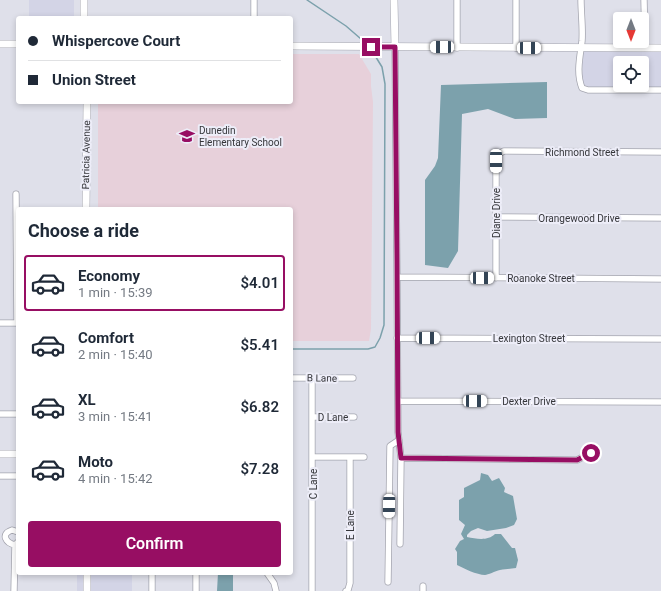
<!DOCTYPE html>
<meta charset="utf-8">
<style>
:root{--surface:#fff;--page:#f2f2f3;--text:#1f2937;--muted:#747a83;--line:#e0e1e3;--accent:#970e63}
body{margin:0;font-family:Roboto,sans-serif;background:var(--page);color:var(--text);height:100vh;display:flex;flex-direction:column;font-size:15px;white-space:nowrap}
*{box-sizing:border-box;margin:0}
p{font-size:13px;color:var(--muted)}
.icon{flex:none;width:22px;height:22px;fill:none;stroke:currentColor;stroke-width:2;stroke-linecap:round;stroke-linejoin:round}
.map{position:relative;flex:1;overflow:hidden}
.drawer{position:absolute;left:16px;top:207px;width:277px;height:368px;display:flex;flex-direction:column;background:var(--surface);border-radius:4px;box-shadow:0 2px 6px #0003}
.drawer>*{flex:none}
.hud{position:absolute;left:16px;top:16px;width:277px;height:88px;border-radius:4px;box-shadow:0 2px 6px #0003;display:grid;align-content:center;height:88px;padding:0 12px;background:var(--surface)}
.needle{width:26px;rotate:180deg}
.tools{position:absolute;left:613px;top:12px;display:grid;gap:8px}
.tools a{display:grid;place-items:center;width:36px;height:36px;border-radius:4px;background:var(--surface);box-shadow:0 2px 6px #0003;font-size:20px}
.end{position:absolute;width:18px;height:18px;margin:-9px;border:5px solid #970e63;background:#fff;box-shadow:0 0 0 2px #fff}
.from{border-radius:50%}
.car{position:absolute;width:12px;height:24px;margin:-12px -6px;border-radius:5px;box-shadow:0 0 3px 1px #0007;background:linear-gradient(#fff 24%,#345 0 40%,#fff 0 76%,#345 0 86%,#fff 0)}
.hud b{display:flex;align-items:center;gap:14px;height:38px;font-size:15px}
.hud b+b{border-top:1px solid var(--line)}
.hud i{width:10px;height:10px;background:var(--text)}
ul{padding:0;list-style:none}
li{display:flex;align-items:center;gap:12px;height:56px;margin:0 8px 6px;padding:0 4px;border:2px solid transparent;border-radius:4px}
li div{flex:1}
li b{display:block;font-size:15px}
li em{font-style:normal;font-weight:600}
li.current{border-color:var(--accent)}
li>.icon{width:36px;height:36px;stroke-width:1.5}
h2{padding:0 12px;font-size:18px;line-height:48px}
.cta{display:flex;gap:8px;margin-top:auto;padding:8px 12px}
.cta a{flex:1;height:46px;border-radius:4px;background:var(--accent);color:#fff;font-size:16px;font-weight:600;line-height:46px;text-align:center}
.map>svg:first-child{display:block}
</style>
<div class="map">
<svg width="661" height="591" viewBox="0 0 661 591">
<rect width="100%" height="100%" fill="#dfe0ea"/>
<path fill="#d3d4e6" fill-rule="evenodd" d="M 29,0 L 74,0 L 74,18 L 29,18 Z
M 583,51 L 661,51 L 661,87 L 589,87 L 584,85 L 582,80 ZM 620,63 L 642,63 L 642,85 L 620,85 Z
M 77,573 L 84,573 L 84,591 L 77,591 Z
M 89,573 L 132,573 L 132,591 L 89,591 Z"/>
<path fill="#e7d0da" d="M 291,54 L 359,54 L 371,74 L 371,86 L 373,102 L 371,329 L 369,341 L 291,341 L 291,209 L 98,209 L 98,102 L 291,102 Z"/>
<path fill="#7ca1ac" d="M 547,82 L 547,118 L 515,119 L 488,109 L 462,114 L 458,251 L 448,268 L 425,265 L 425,180 L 435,166 L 438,158 L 441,85 Z
M 481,473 L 488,475 L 492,481 L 499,478 L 505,488 L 504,492 L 513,496 L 517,519 L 514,525 L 506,528 L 487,531 L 478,528 L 471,531 L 467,535 L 467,537 C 477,539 488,541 495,534 L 501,534 L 512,548 L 515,548 L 518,560 L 516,568 C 510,569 506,569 500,570 C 495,571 488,575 485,575 C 477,575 463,568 457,565 L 457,552 L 455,549 L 460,541 L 464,539 L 461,534 L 465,525 L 459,520 L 459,500 L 464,497 L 464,488 L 480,480 Z
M 218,573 L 233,573 L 233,591 L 217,591 Z"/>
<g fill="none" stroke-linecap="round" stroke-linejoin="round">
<path stroke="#7ca1ac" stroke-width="1.5" d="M 307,0 L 346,26 L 361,39
M 291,349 L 368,349 L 375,347 L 380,338 L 384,325 L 385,84 L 382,67 L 374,54"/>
<defs>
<path id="minor" d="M 254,0 L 254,18
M 457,0 L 457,48
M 516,0 L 516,48
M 581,0 C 581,13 583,28 582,41 C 580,57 576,73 582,88 L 588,90 L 661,90
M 644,0 L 645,48
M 395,47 L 397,277 L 398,432 L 401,458 L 400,544
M 16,194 L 17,323
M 496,217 L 661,218
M 397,277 L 661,279
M 496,278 L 496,161 L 498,154 L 504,151 L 661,152
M 0,323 L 18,323
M 397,338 L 661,339
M 291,378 L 353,378
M 398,401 L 661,402
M 0,414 L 18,414
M 313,417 L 354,417
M 313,457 L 364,457
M 401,458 L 577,460 L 591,453
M 0,476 L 18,476
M 15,545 C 6,543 0,534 12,530 L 18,532
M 152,573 L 152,591
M 196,573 L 196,591
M 267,573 L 274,583 L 276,591
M 388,582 L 390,446 L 399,440
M 14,591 L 15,545 L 18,542
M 312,591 L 312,378
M 346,591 L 348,590 L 350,583 L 350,457
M 423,591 L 423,586"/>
<path id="tertiary" d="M 84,0 L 84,18
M 394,0 L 395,47
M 0,44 L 18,44
M 291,46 L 661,48
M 86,209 L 87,102
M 0,454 L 18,454
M 87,573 L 87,591"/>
</defs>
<use href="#minor" stroke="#a4a5af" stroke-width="7"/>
<use href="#tertiary" stroke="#a4a5af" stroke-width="8"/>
<use href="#minor" stroke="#fff" stroke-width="5.5"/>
<use href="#tertiary" stroke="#fff" stroke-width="7"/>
</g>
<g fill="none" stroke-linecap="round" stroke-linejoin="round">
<path stroke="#970e63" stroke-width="5" d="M 371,47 L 395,47 L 397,261 L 398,432 L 401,458 L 577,460 L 591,453"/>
</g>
<defs>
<symbol id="school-bare" viewBox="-9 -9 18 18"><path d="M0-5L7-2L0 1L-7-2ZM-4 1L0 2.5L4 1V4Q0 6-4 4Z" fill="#970e63" stroke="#ededf8" stroke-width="2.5" paint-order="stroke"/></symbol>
</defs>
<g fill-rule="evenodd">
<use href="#school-bare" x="176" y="125" width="22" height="22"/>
</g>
<g text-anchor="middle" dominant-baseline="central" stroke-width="4" stroke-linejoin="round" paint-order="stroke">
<g font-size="10" fill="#35363a" stroke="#ededf8" text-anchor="start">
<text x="199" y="130">Dunedin<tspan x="199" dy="12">Elementary School</tspan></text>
</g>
<g font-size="10" fill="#35363a" stroke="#ededf8">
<text x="582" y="152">Richmond Street</text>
<text transform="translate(86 155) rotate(-89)">Patricia Avenue</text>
<text transform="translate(496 213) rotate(-90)">Diane Drive</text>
<text x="579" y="218">Orangewood Drive</text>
<text x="541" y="278">Roanoke Street</text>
<text x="529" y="338">Lexington Street</text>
<text transform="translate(322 378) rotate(1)">B Lane</text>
<text x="529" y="401">Dexter Drive</text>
<text x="333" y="417">D Lane</text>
<text transform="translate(313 484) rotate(-90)">C Lane</text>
<text transform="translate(350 525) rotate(-90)">E Lane</text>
</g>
</g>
</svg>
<div class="tools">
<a><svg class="needle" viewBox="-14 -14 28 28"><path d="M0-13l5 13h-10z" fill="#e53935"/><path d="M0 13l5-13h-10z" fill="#747a83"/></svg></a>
<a><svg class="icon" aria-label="locate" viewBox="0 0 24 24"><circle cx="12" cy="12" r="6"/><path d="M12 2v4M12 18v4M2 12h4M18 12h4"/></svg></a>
</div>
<i class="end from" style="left:591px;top:453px"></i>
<i class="end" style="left:371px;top:47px"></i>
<i class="car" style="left:442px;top:47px;rotate:270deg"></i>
<i class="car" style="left:529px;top:48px;rotate:90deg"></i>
<i class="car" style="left:496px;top:161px;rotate:180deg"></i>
<i class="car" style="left:482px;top:278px;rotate:90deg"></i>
<i class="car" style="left:428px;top:338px;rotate:90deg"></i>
<i class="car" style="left:475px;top:401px;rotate:90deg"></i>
<i class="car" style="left:389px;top:506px;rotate:181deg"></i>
<div class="hud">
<b><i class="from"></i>Whispercove Court</b>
<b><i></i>Union Street</b>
</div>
<section class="drawer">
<h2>Choose a ride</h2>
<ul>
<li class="current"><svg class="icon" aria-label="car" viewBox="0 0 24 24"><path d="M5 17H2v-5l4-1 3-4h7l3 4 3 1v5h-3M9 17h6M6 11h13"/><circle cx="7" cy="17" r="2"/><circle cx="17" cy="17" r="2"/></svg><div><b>Economy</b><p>1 min · 15:39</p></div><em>$4.01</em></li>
<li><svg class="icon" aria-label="car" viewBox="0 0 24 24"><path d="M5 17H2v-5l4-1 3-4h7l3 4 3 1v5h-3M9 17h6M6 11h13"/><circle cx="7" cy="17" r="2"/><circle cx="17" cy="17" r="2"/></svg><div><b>Comfort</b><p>2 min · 15:40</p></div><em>$5.41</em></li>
<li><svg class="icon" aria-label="car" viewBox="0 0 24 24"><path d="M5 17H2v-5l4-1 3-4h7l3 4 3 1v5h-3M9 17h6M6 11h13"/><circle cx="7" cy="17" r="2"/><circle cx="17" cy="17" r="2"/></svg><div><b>XL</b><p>3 min · 15:41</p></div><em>$6.82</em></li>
<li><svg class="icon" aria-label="car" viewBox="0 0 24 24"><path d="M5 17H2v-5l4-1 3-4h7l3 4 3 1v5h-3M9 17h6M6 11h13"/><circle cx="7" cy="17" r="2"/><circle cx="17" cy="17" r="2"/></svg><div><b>Moto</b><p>4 min · 15:42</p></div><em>$7.28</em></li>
</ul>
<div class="cta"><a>Confirm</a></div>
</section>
</div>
